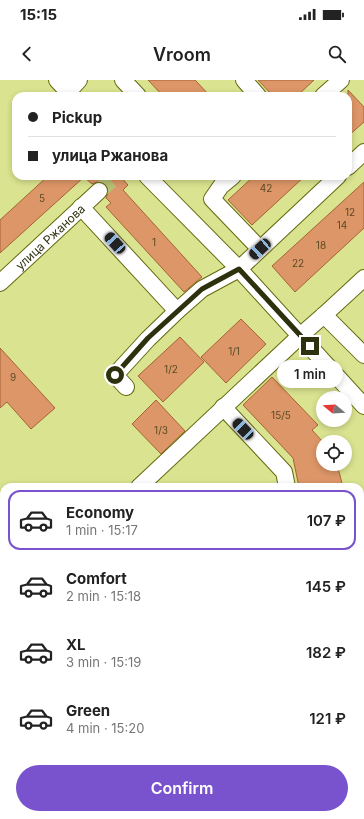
<!DOCTYPE html>
<meta charset="utf-8">
<style>
:root{--surface:#fff;--page:#f6f6f6;--text:#222;--muted:#767676;--line:#e0e0e0;--accent:#7853cd}
body{margin:0;font-family:Inter,sans-serif;background:var(--page);color:var(--text);height:100vh;display:flex;flex-direction:column;font-size:15px;white-space:nowrap}
*{box-sizing:border-box;margin:0}
p{font-size:13px;color:var(--muted)}
.icon{flex:none;width:22px;height:22px;fill:none;stroke:currentColor;stroke-width:2;stroke-linecap:round;stroke-linejoin:round}
.map{position:relative;flex:1;overflow:hidden}
.details{position:absolute;left:0px;top:403px;width:364px;height:336px;display:flex;flex-direction:column;background:var(--surface);border-radius:12px 12px 0 0;box-shadow:0 2px 6px #0003}
.details>*{flex:none}
.guide{position:absolute;left:12px;top:12px;width:340px;height:88px;border-radius:12px;box-shadow:0 2px 6px #0003;display:grid;align-content:center;height:88px;padding:0 16px;background:var(--surface)}
.needle{width:26px;rotate:288deg}
.tools{position:absolute;left:316px;top:311px;display:grid;gap:8px}
.tools a{display:grid;place-items:center;width:36px;height:36px;border-radius:50%;background:var(--surface);box-shadow:0 2px 6px #0003;font-size:20px}
.end{position:absolute;width:18px;height:18px;margin:-9px;border:5px solid #2e310e;background:#fff;box-shadow:0 0 0 2px #fff}
.from{border-radius:50%}
.bubble{position:absolute;height:28px;border-radius:14px;background:var(--surface);box-shadow:0 2px 6px #0003;font-size:13px;font-weight:600;line-height:28px;text-align:center}
.car{position:absolute;width:12px;height:24px;margin:-12px -6px;border-radius:5px;box-shadow:0 0 3px 1px #0007;background:linear-gradient(#222 24%,#8ab4d8 0 40%,#222 0 76%,#8ab4d8 0 86%,#222 0)}
.guide b{display:flex;align-items:center;gap:14px;height:38px;font-size:15px}
.guide b+b{border-top:1px solid var(--line)}
.guide i{width:10px;height:10px;background:var(--text)}
ul{padding:7px 0 0;list-style:none}
li{display:flex;align-items:center;gap:12px;height:60px;margin:0 8px 6px;padding:0 8px;border:2px solid transparent;border-radius:12px}
li div{flex:1}
li b{display:block;font-size:15px}
li em{font-style:normal;font-weight:600}
li.selected{border-color:var(--accent)}
li>.icon{width:36px;height:36px;stroke-width:1.5}
.action{display:flex;gap:8px;margin-top:auto;padding:8px 16px}
.action a{flex:1;height:46px;border-radius:24px;background:var(--accent);color:#fff;font-size:16px;font-weight:600;line-height:46px;text-align:center}
.status{display:flex;justify-content:space-between;align-items:center;height:28px;padding:0 20px;background:var(--surface);direction:ltr}
.status svg{height:11px;fill:currentColor}
header{display:flex;justify-content:space-between;align-items:center;height:52px;padding:0 16px;background:var(--surface);font-size:18px;font-weight:600}
.map>svg:first-child{display:block}
</style>
<div class="status"><b>15:15</b><svg viewBox="0 0 49 12"><path d="M0 12V9h3v3zM5 12V6h3v6zM10 12V3h3v9zM15 12V0h3v12zM26 1h20v11H26zM47 4h2v5h-2z"/></svg></div>
<header><svg class="icon" aria-label="back" viewBox="0 0 24 24"><path d="M15 5l-7 7 7 7"/></svg>Vroom<svg class="icon" aria-label="search" viewBox="0 0 24 24"><circle cx="10" cy="10" r="6"/><path d="M15 15l6 6"/></svg></header>
<div class="map">
<svg width="364" height="739" viewBox="0 0 364 739">
<rect width="100%" height="100%" fill="#dae38f"/>
<path fill="#ffadcf" d="M 208,735 L 255,735 L 250,739 L 204,739 Z
M 265,735 L 328,735 L 331,739 L 267,739 Z"/>
<path fill="#dd9667" stroke="#a56234" d="M 148,0 L 195,0 L 210,16 L 163,16 Z
M 258,0 L 314,0 L 297,16 L 273,16 Z
M 348,10 L 364,27 L 364,42 L 348,56 Z
M 48,96 L 120,96 L 128,105 L 123,110 L 202,197 L 184,212 L 106,127 L 111,123 L 106,118 L 108,113 L 108,109 L 106,105 L 102,102 L 97,102 L 92,104 L 84,97 L 0,173 L 0,140 Z
M 254,96 L 305,96 L 252,145 L 228,120 Z
M 364,102 L 364,148 L 295,212 L 272,186 Z
M 241,239 L 266,264 L 226,303 L 201,277 Z
M 180,257 L 204,282 L 163,322 L 138,296 Z
M 0,268 L 55,328 L 31,349 L 7,322 L 0,328 Z
M 272,297 L 318,345 L 312,350 L 323,362 L 323,384 L 337,384 L 343,407 L 299,407 L 293,378 L 243,325 Z
M 156,320 L 185,351 L 161,374 L 132,344 Z"/>
<g fill="none" stroke-linecap="round" stroke-linejoin="round">
<path stroke="#b8bf75" stroke-width="16" stroke-dasharray="16 8" stroke-linecap="butt" d="M 99,111 L 116,96"/>
<defs>
<g id="minor">
<path d="M 57,0 L 72,16"/>
<path d="M 123,0 L 138,16"/>
<path d="M 244,0 L 258,16"/>
<path d="M 68,12 L 79,0"/>
<path d="M 323,16 L 341,0"/>
<path d="M 348,87 L 364,72"/>
<path d="M 147,96 L 239,189 L 364,326"/>
<path d="M 233,96 L 221,106 L 212,119 L 260,169"/>
<path d="M 81,127 L 177,231"/>
<path id="s1" d="M 0,203 L 99,111"/>
<path d="M 324,235 L 364,275"/>
<path d="M 126,307 L 115,295 L 148,259 L 177,231 L 202,209 L 239,189 L 338,96"/>
<path d="M 223,327 L 284,392 L 287,407"/>
<path d="M 139,407 L 300,256 L 324,235 L 364,198"/>
<path d="M 0,525 L 4,522"/>
<path d="M 360,548 L 364,544"/>
<path d="M 0,567 L 4,563"/>
<path d="M 0,679 L 4,675"/>
<path d="M 0,725 L 4,729"/>
<path d="M 360,731 L 364,737"/>
<path d="M 97,735 L 101,739"/>
<path d="M 340,735 L 343,739"/>
<path d="M 194,739 L 198,735"/>
</g>
</defs>
<use href="#minor" stroke="#63680c" stroke-width="18"/>
<use href="#minor" stroke="#fff" stroke-width="16"/>
</g>
<g fill="none" stroke-linecap="round" stroke-linejoin="round">
<path stroke="#2e310e" stroke-width="5" d="M 115,295 L 148,258 L 202,209 L 239,189 L 310,266"/>
</g>
<g text-anchor="middle" dominant-baseline="central" stroke-width="3.5" stroke-linejoin="round" paint-order="stroke">
<g font-size="10" fill="#5a4a24">
<text x="266" y="108">42</text>
<text x="42" y="118">5</text>
<text x="350" y="132">12</text>
<text x="342" y="145">14</text>
<text x="154" y="162">1</text>
<text x="321" y="165">18</text>
<text x="298" y="183">22</text>
<text x="234" y="271">1/1</text>
<text x="171" y="289">1/2</text>
<text x="13" y="297">9</text>
<text x="281" y="335">15/5</text>
<text x="161" y="350">1/3</text>
</g>
<g font-size="12" fill="#2e310e" stroke="#fbfee6">
<text stroke="none"><textPath href="#s1" startOffset="68">улица Ржанова</textPath></text>
</g>
</g>
</svg>
<div class="tools">
<a><svg class="needle" viewBox="-14 -14 28 28"><path d="M0-13l5 13h-10z" fill="#e53935"/><path d="M0 13l5-13h-10z" fill="#767676"/></svg></a>
<a><svg class="icon" aria-label="locate" viewBox="0 0 24 24"><circle cx="12" cy="12" r="6"/><path d="M12 2v4M12 18v4M2 12h4M18 12h4"/></svg></a>
</div>
<i class="end from" style="left:115px;top:295px"></i>
<i class="end" style="left:310px;top:266px"></i>
<div class="bubble" style="left:277px;top:280px;width:66px">1 min</div>
<i class="car" style="left:115px;top:163px;rotate:318deg"></i>
<i class="car" style="left:260px;top:169px;rotate:228deg"></i>
<i class="car" style="left:243px;top:349px;rotate:316deg"></i>
<div class="guide">
<b><i class="from"></i>Pickup</b>
<b><i></i>улица Ржанова</b>
</div>
<section class="details">
<ul>
<li class="selected"><svg class="icon" aria-label="car" viewBox="0 0 24 24"><path d="M5 17H2v-5l4-1 3-4h7l3 4 3 1v5h-3M9 17h6M6 11h13"/><circle cx="7" cy="17" r="2"/><circle cx="17" cy="17" r="2"/></svg><div><b>Economy</b><p>1 min · 15:17</p></div><em>107 ₽</em></li>
<li><svg class="icon" aria-label="car" viewBox="0 0 24 24"><path d="M5 17H2v-5l4-1 3-4h7l3 4 3 1v5h-3M9 17h6M6 11h13"/><circle cx="7" cy="17" r="2"/><circle cx="17" cy="17" r="2"/></svg><div><b>Comfort</b><p>2 min · 15:18</p></div><em>145 ₽</em></li>
<li><svg class="icon" aria-label="car" viewBox="0 0 24 24"><path d="M5 17H2v-5l4-1 3-4h7l3 4 3 1v5h-3M9 17h6M6 11h13"/><circle cx="7" cy="17" r="2"/><circle cx="17" cy="17" r="2"/></svg><div><b>XL</b><p>3 min · 15:19</p></div><em>182 ₽</em></li>
<li><svg class="icon" aria-label="car" viewBox="0 0 24 24"><path d="M5 17H2v-5l4-1 3-4h7l3 4 3 1v5h-3M9 17h6M6 11h13"/><circle cx="7" cy="17" r="2"/><circle cx="17" cy="17" r="2"/></svg><div><b>Green</b><p>4 min · 15:20</p></div><em>121 ₽</em></li>
</ul>
<div class="action"><a>Confirm</a></div>
</section>
</div>
